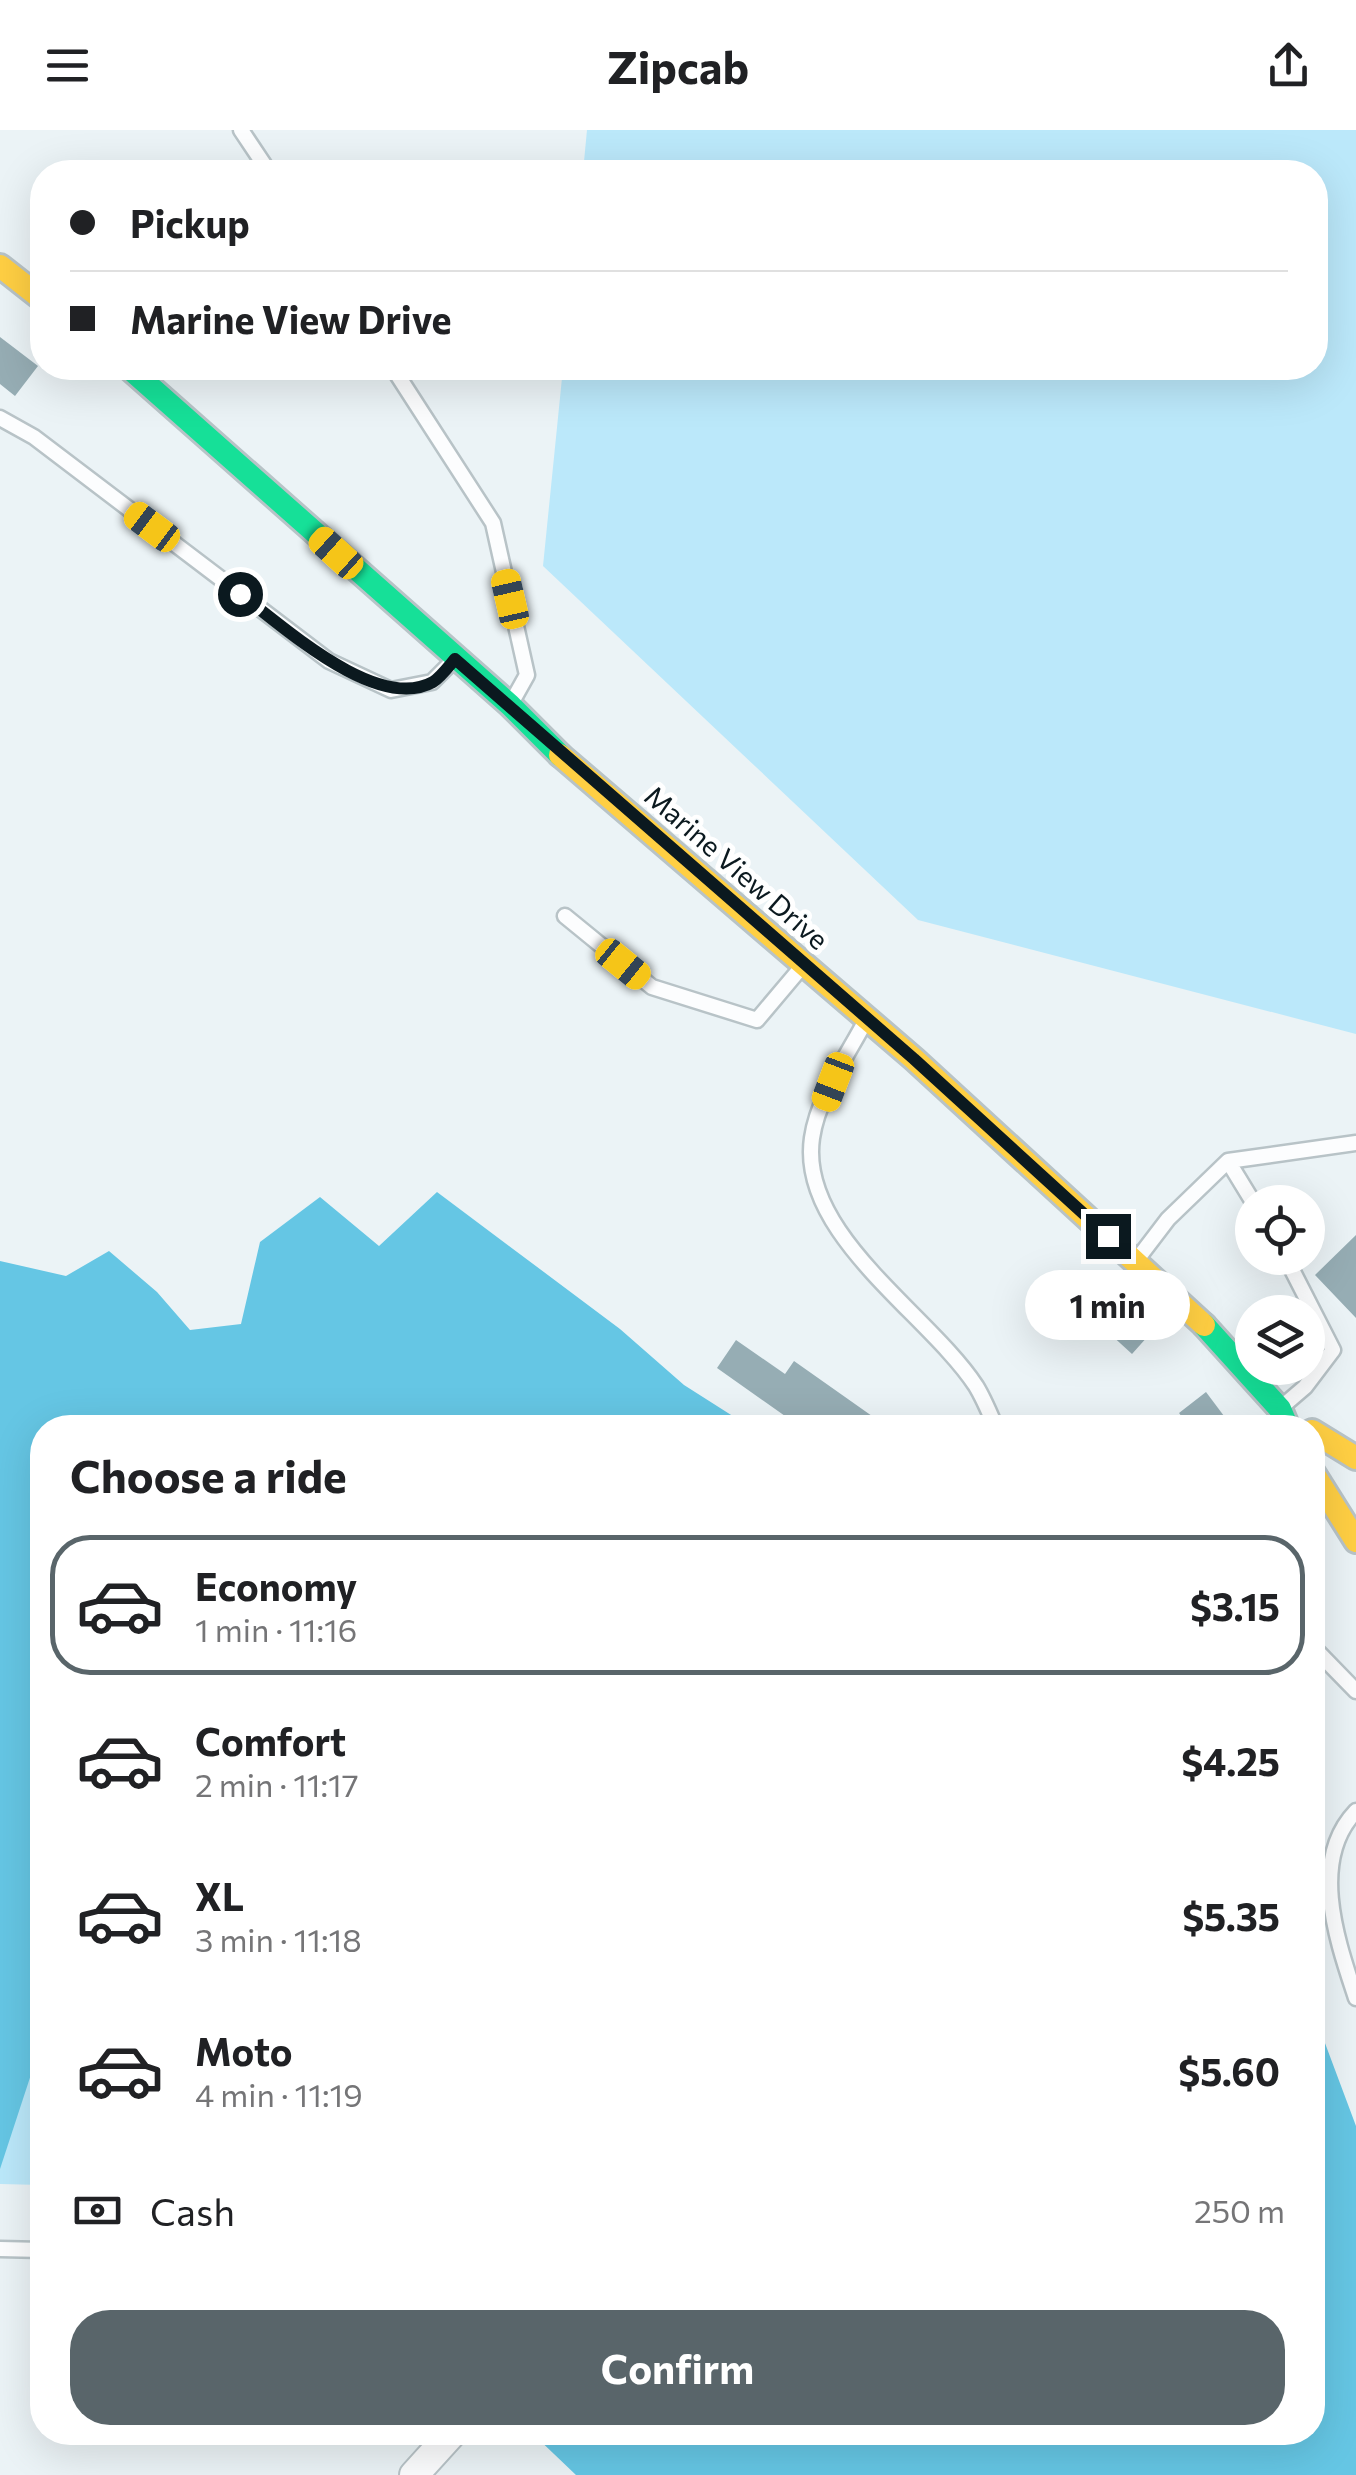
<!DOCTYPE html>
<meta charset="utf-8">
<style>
:root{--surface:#fff;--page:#f2f2f2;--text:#202124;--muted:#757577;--line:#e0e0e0;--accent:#59656a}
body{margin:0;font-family:Commissioner,sans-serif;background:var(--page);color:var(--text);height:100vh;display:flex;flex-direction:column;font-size:38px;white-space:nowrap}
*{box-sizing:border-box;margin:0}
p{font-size:32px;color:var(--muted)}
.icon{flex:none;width:55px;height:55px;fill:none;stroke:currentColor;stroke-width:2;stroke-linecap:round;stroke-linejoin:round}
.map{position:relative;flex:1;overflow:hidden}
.details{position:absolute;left:30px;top:1285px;width:1295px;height:1030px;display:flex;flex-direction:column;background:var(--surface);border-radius:40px;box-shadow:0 10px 40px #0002}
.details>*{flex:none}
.hud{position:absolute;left:30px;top:30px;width:1298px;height:220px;border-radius:40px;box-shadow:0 10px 40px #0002;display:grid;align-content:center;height:220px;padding:0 40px;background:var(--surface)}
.controls{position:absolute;left:1235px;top:1055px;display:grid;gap:20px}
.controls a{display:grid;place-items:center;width:90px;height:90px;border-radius:50%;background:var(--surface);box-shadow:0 10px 40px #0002;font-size:50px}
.end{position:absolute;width:45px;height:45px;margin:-22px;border:12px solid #0b191f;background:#fff;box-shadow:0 0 0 5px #fff}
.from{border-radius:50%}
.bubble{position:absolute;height:70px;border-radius:35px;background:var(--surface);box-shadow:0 10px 40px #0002;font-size:32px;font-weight:700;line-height:70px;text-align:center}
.car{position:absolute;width:30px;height:60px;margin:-30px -15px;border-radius:12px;box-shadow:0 0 8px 2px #0007;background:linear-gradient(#f5c518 24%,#345 0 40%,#f5c518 0 76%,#345 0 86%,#f5c518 0)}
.hud b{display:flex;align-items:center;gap:35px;height:95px;font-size:38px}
.hud b+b{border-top:2px solid var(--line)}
.hud i{width:25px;height:25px;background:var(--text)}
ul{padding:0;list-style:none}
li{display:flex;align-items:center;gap:30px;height:140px;margin:0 20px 15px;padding:0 20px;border:5px solid transparent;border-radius:40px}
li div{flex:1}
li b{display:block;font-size:38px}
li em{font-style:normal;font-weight:700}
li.current{border-color:var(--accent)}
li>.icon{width:90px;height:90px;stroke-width:1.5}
h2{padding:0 40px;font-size:45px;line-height:120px}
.pay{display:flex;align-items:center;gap:25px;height:110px;padding:0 40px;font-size:38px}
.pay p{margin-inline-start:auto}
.action{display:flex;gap:20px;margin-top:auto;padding:20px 40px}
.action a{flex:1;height:115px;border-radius:40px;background:var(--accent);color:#fff;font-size:40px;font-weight:700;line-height:115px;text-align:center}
header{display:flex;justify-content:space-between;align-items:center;height:130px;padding:0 40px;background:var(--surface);font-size:45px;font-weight:700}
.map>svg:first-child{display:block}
</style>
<header><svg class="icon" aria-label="menu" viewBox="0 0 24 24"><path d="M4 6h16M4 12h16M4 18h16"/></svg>Zipcab<svg class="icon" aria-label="share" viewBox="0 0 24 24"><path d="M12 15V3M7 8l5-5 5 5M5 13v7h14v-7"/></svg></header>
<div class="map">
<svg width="1356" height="2345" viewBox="0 0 1356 2345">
<rect width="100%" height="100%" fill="#ebf3f6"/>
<path fill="#bbe8fa" d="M 587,0 L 1356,0 L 1356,904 L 918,790 L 543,436 L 563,238 L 1315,238 L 1315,42 L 583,42 Z
M 0,1761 L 42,1768 L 42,2055 L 0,2054 Z"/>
<path fill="#65c6e4" d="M 437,1062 L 620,1199 L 684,1255 L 750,1297 L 42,1298 L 42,1911 L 0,2039 L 0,1131 L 66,1146 L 109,1121 L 157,1162 L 190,1200 L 241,1194 L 260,1112 L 320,1067 L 379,1116 Z
M 1313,1881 L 1356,1996 L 1356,2345 L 576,2345 L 532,2303 L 1312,2302 Z"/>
<path fill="#96adb4" d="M 0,207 L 38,236 L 15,266 L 0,254 Z
M 1356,1105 L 1356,1188 L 1315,1145 Z
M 1114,1173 L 1149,1205 L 1132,1224 L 1097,1192 Z
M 736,1210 L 785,1244 L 794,1231 L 889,1298 L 802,1298 L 717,1238 Z
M 1206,1262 L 1233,1298 L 1190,1298 L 1179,1283 Z"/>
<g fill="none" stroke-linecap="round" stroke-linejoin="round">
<defs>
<path id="lane" d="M 241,0 L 269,42
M 393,238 L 493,393 L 527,545 L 513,570
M 0,288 L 34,307 L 329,531 L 391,560 L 432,552 L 453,531
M 565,786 L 652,857 L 757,890 L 800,839
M 866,890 C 847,926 818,967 812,1008 C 798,1104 929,1184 976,1256 C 984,1269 990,1284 996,1298
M 1228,1031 L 1253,1072
M 1139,1127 L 1168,1089 L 1228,1031 L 1356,1013
M 1284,1275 L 1305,1257 L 1333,1220 L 1286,1128
M 1314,1518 L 1356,1561
M 1356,1681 C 1308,1731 1338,1813 1356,1868
M 0,2119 L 42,2120"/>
<path id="street" d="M 414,2345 L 453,2302"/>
<path id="fast" d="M 129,238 L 510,575 L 560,625
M 1204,1195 L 1280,1279 L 1288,1298"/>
<path id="slow" d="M 0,136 L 42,169
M 560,625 L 914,929 L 1204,1195
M 1312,1301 L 1356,1328
M 1312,1341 L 1356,1411"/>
</defs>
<use href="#lane" stroke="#b8c3c7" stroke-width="19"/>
<use href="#street" stroke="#b8c3c7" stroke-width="32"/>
<use href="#fast" stroke="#b8c3c7" stroke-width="28"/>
<use href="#slow" stroke="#b8c3c7" stroke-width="28"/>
<use href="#lane" stroke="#fcfdfe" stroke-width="14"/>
<use href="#street" stroke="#fcfdfe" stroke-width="28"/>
<use href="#fast" stroke="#16e098" stroke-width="22"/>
<use href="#slow" stroke="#ffcf43" stroke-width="22"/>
</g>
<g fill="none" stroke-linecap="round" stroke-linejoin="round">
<path stroke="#0b191f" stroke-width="12" d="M 240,464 C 283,496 377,583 433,552 C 441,547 449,536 455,529 L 914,929 L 1108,1106"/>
</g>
<g text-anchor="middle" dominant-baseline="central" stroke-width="10" stroke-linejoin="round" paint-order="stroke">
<g font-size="28" fill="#0b191f" stroke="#fff">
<text transform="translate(737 737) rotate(41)">Marine View Drive</text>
</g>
</g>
</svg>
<div class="controls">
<a><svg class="icon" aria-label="locate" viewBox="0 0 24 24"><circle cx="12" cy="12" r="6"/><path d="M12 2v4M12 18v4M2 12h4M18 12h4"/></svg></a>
<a><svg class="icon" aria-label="layers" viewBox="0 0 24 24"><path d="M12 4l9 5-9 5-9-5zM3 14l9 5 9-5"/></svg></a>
</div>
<i class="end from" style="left:240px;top:464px"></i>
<i class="end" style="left:1108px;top:1106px"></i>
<div class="bubble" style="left:1025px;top:1140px;width:165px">1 min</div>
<i class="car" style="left:152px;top:397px;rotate:307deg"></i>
<i class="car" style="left:336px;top:423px;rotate:312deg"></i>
<i class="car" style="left:510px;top:469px;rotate:347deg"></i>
<i class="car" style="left:623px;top:834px;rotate:129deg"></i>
<i class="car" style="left:833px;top:952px;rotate:201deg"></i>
<div class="hud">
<b><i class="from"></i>Pickup</b>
<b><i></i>Marine View Drive</b>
</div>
<section class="details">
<h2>Choose a ride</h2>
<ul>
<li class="current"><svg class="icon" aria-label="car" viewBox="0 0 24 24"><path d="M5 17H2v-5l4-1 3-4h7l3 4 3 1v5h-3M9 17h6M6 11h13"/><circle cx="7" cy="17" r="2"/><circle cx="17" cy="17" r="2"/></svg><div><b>Economy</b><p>1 min · 11:16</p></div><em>$3.15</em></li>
<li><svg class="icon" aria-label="car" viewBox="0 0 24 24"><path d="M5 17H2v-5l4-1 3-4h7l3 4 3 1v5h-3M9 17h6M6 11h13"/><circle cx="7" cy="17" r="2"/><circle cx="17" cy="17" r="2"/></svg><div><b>Comfort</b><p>2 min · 11:17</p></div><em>$4.25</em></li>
<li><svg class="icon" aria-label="car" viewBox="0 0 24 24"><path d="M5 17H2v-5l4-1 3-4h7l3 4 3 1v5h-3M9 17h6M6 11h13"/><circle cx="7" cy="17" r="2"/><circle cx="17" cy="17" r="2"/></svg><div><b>XL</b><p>3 min · 11:18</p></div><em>$5.35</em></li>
<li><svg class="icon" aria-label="car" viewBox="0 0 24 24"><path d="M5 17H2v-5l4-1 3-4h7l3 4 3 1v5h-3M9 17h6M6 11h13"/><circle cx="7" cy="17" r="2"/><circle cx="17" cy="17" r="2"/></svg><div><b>Moto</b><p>4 min · 11:19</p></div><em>$5.60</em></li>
</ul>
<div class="pay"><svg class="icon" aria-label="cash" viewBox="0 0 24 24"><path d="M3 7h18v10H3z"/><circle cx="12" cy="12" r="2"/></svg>Cash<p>250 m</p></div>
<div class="action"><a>Confirm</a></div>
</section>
</div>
